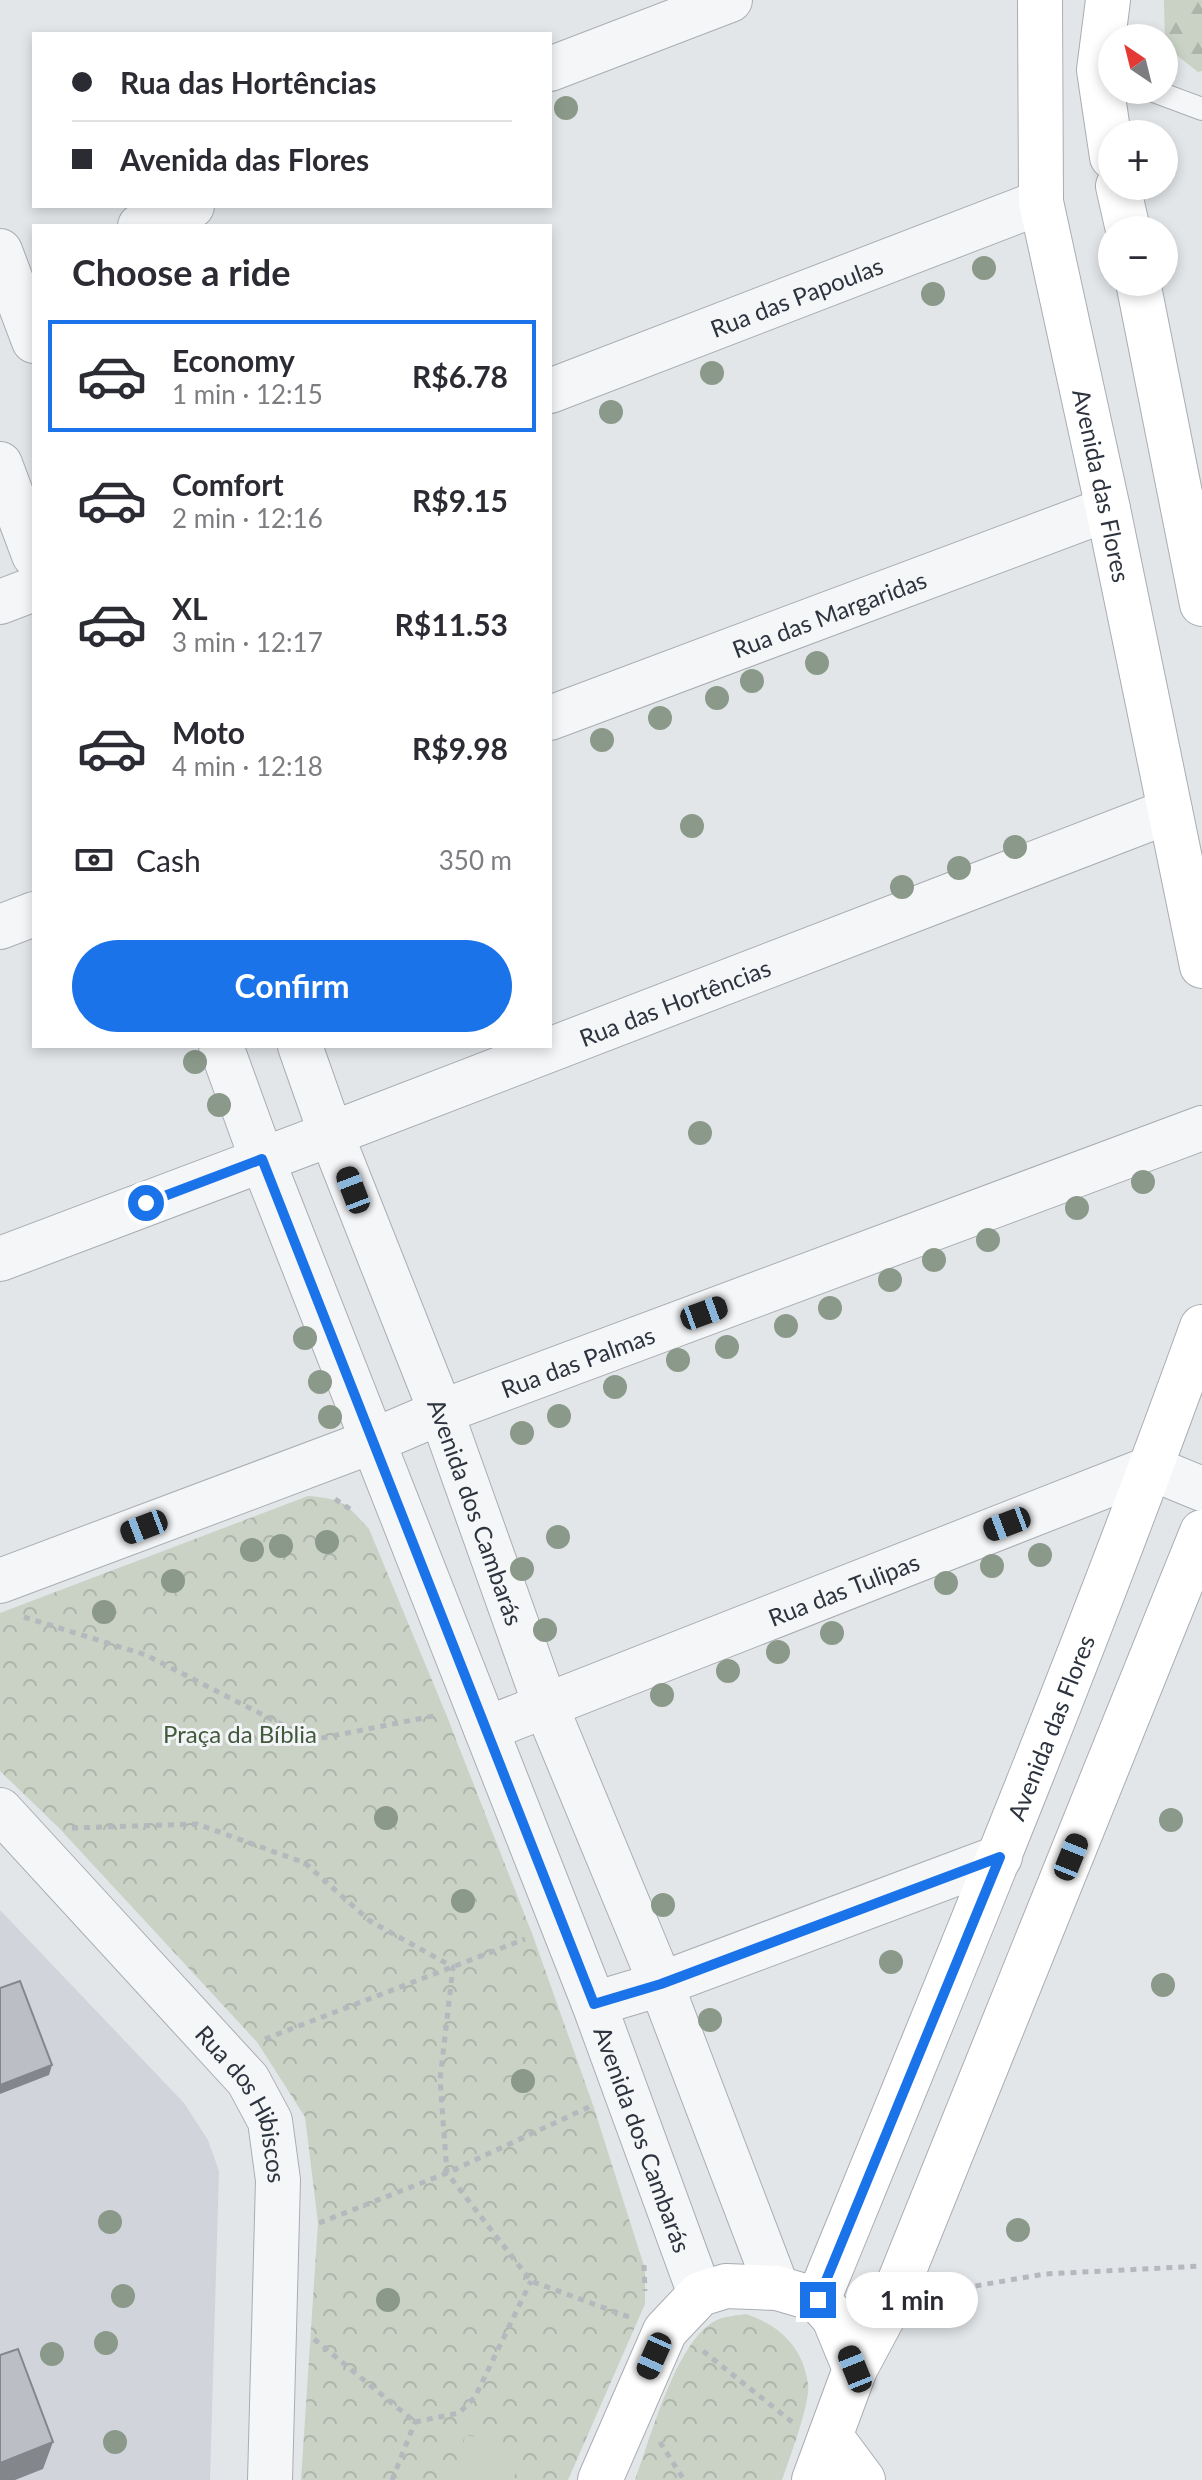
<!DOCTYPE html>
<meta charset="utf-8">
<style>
:root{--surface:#fff;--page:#f7f7f7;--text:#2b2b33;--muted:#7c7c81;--line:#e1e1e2;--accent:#1a73e8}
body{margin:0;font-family:Lato,sans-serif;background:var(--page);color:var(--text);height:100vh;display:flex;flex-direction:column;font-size:30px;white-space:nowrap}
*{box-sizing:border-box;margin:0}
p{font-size:26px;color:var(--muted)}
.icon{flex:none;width:44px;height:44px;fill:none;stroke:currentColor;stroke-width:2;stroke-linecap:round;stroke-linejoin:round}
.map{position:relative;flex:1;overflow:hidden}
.panel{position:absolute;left:32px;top:224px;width:520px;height:824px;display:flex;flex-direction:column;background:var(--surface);border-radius:0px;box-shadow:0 4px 12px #0003}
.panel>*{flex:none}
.banner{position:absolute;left:32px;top:32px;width:520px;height:176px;border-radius:0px;box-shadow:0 4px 12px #0003;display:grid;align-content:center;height:176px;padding:0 40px;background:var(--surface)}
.needle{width:52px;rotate:325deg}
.buttons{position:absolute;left:1098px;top:24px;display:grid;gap:16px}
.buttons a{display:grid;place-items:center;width:80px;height:80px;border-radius:50%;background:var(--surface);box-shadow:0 4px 12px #0003;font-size:40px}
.end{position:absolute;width:36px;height:36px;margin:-18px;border:10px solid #1a73e8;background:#fff;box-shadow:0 0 0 4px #fff}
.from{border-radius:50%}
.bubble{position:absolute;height:56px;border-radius:28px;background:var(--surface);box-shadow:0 4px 12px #0003;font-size:26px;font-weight:700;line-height:56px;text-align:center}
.car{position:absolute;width:24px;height:48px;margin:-24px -12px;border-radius:10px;box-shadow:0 0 6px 2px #0007;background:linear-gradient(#222 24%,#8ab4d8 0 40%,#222 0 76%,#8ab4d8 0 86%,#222 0)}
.banner b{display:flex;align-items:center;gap:28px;height:76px;font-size:30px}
.banner b+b{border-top:2px solid var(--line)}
.banner i{width:20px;height:20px;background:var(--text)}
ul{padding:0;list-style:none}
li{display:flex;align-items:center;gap:24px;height:112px;margin:0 16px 12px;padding:0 24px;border:4px solid transparent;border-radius:0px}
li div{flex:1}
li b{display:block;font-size:30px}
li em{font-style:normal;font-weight:700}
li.active{border-color:var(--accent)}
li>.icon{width:72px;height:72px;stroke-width:1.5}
h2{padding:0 40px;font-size:36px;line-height:96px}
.pay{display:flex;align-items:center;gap:20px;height:88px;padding:0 40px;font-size:30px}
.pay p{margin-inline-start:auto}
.button{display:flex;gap:16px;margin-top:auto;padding:16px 40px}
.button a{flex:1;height:92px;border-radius:48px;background:var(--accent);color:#fff;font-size:32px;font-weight:700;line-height:92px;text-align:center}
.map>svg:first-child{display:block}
</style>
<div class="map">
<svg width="1202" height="2480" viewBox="0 0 1202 2480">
<defs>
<pattern id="forest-firs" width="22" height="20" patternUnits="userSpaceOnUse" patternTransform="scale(2)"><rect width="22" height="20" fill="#c9d2c5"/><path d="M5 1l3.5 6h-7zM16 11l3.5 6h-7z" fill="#adb5aa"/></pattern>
<pattern id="park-crowns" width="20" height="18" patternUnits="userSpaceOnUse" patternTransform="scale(2)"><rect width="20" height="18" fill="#c9d2c5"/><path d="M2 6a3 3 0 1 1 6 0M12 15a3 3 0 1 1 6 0" fill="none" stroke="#adb5aa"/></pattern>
</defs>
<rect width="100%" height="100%" fill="#e3e6e9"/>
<path fill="#d1d5db" d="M 0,1910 L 184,2103 L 208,2140 L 219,2171 L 210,2480 L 0,2480 Z"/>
<path fill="url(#forest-firs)" d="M 1164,0 L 1202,0 L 1202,71 L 1198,72 L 1165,46 Z"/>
<path fill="url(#park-crowns)" d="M 308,1496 C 343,1499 346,1503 369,1529 L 446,1714 L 533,1936 L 593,2105 L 645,2269 L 645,2304 L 568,2480 L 301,2480 L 318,2223 L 305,2117 L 257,2042 L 59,1828 L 0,1771 L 0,1613 Z
M 746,2314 C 779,2325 803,2347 808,2384 C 811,2402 789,2460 782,2480 L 635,2480 C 650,2440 676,2341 715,2321 C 724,2316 736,2316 746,2314 Z"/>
<path fill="#c9d2c5" d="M 465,2435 L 520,2445 L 514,2480 L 457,2480 Z"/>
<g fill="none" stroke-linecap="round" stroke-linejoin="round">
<defs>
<path id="service" d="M 1151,90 L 1202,109"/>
<g id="minor">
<path d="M 550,69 L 730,0"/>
<path d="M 140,226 L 192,206"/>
<path d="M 0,251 L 34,341"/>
<path id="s1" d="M 550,391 L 1041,202"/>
<path d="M 0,464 L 34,555"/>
<path d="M 0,602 L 34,589"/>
<path id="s2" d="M 550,718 L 1108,509"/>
<path d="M 0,927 L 34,914"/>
<path id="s3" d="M 221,1046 L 262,1159 L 594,2004 L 700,2294"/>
<path id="s4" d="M 300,1046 L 331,1134 L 441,1412 L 545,1704 L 661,1984 L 777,2288"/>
<path id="s5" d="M 0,1259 L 331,1134 L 1170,811"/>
<path id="s6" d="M 0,1581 L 373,1441 L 441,1412 L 1202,1128"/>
<path id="s7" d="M 486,1729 L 1151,1468 L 1202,1489"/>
<path id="s8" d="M 0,1810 L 248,2080 L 270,2121 L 278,2180 L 270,2480"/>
<path d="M 594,2004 L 661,1984 L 1000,1857"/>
</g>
<g id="secondary">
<path id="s9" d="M 1040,0 L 1041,202 L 1108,509 L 1202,966"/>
<path d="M 1108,0 L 1099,70 L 1112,157"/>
<path d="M 1118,186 L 1128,230"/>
<path d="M 1138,282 L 1202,604"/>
<path id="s10" d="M 818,2300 C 950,1978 1084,1655 1202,1327"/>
<path d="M 855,2369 L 892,2300 L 1202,1532"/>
<path d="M 831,2437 L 863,2480"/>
<path d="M 600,2480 L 665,2331 L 700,2294 L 726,2286 L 777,2288 L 818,2300 L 834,2318 L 855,2369 L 814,2480"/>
</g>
</defs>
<use href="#service" stroke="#a9adb3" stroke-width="24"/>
<use href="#minor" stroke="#a9adb3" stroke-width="46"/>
<use href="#secondary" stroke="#a9adb3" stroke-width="46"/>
<path stroke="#b5b8bd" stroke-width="5" stroke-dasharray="6 6" stroke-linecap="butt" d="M 335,1499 L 353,1511
M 24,1617 L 146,1655 L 312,1740 L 438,1715
M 72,1828 L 197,1824 L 305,1863 L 370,1921 L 453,1967 L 440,2080 L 447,2173 L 531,2281 L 629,2317
M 265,2039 L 525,1939
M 319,2223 L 447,2173 L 589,2107
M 644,2265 L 645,2291
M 940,2292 L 1045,2274 L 1202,2266
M 314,2339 L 415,2422
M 703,2351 L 792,2422
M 415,2422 L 459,2413 L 475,2397 L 531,2281
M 660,2442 L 684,2480
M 392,2480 L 415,2422"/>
<use href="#service" stroke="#f5f6f8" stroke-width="22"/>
<use href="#minor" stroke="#f5f6f8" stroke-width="44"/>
<use href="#secondary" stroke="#fff" stroke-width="44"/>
</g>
<g fill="#8a9989">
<circle cx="566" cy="108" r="12"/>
<circle cx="984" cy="268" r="12"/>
<circle cx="933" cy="294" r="12"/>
<circle cx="712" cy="373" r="12"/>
<circle cx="611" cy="412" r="12"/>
<circle cx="817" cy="663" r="12"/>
<circle cx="752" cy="681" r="12"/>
<circle cx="717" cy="698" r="12"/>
<circle cx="660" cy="718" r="12"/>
<circle cx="602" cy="740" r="12"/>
<circle cx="692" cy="826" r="12"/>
<circle cx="1015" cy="847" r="12"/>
<circle cx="959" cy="868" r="12"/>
<circle cx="902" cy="887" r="12"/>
<circle cx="195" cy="1062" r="12"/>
<circle cx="219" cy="1105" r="12"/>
<circle cx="700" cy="1133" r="12"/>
<circle cx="1143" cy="1182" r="12"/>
<circle cx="1077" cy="1208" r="12"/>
<circle cx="988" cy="1240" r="12"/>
<circle cx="934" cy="1260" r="12"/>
<circle cx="890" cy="1280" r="12"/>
<circle cx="830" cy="1308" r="12"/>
<circle cx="786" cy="1326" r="12"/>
<circle cx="305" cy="1338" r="12"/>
<circle cx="727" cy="1347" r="12"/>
<circle cx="678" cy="1360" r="12"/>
<circle cx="320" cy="1382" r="12"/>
<circle cx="615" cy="1387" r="12"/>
<circle cx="559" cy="1416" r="12"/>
<circle cx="330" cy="1417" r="12"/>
<circle cx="522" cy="1433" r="12"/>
<circle cx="558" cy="1537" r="12"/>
<circle cx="327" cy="1542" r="12"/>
<circle cx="281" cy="1546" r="12"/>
<circle cx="252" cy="1550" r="12"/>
<circle cx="1040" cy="1555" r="12"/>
<circle cx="992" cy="1566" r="12"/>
<circle cx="522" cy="1569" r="12"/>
<circle cx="173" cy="1581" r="12"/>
<circle cx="946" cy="1583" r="12"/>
<circle cx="104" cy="1612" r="12"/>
<circle cx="545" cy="1630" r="12"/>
<circle cx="832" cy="1633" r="12"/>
<circle cx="778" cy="1652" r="12"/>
<circle cx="728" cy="1671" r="12"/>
<circle cx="662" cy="1695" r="12"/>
<circle cx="386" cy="1818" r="12"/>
<circle cx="1171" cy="1820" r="12"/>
<circle cx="463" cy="1901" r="12"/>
<circle cx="663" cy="1905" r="12"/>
<circle cx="891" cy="1962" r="12"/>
<circle cx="1163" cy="1985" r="12"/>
<circle cx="710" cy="2020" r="12"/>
<circle cx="523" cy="2081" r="12"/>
<circle cx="110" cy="2222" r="12"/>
<circle cx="1018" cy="2230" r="12"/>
<circle cx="123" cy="2296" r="12"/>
<circle cx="388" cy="2300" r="12"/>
<circle cx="106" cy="2343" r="12"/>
<circle cx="52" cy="2354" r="12"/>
<circle cx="115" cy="2442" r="12"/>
</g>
<path fill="#83868a" d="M 52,2065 L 49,2075 L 0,2094 L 0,2085 Z
M 53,2442 L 43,2469 L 15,2480 L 0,2480 L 0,2463 Z"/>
<path fill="#bbbfc5" stroke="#83868a" stroke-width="2" d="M 20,1981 L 52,2065 L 0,2085 L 0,1988 Z
M 18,2349 L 53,2442 L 0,2463 L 0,2355 Z"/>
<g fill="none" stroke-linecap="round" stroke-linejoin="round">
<path stroke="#1a73e8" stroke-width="10" d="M 146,1203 L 262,1159 L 594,2004 L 661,1984 L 1000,1857 L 818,2300"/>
</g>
<g text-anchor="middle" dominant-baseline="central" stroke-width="6" stroke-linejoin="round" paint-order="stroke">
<g font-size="24" fill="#2d343f" stroke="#f2f4f7">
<text stroke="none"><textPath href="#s1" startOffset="264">Rua das Papoulas</textPath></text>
<text stroke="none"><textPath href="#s9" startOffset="492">Avenida das Flores</textPath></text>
<text stroke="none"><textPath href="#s2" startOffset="298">Rua das Margaridas</textPath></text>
<text stroke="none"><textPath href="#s5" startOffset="722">Rua das Hortências</textPath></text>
<text stroke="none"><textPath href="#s6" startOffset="618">Rua das Palmas</textPath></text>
<text stroke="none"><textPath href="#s4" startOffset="498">Avenida dos Cambarás</textPath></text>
<text stroke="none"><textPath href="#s7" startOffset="384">Rua das Tulipas</textPath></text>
<text stroke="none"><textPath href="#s10" startOffset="618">Avenida das Flores</textPath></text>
<text stroke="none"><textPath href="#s8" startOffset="386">Rua dos Hibiscos</textPath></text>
<text stroke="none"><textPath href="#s3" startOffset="1172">Avenida dos Cambarás</textPath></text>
</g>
<g font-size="24" fill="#425a3b" stroke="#f2f4f7">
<text x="240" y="1733">Praça da Bíblia</text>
</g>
</g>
</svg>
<div class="buttons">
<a><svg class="needle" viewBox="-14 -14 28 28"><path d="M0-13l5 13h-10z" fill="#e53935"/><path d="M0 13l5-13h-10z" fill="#7c7c81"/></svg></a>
<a>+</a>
<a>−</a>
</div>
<i class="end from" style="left:146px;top:1203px"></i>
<i class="end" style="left:818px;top:2300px"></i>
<div class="bubble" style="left:846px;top:2272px;width:132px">1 min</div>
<i class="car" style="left:353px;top:1190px;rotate:339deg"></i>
<i class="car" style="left:704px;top:1313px;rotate:70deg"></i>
<i class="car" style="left:1007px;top:1524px;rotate:249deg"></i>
<i class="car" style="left:144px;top:1527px;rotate:249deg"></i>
<i class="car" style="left:1071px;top:1857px;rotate:22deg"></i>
<i class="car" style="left:654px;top:2356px;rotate:204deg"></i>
<i class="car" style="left:855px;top:2369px;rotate:338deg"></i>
<div class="banner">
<b><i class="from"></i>Rua das Hortências</b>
<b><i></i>Avenida das Flores</b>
</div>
<section class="panel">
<h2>Choose a ride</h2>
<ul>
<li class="active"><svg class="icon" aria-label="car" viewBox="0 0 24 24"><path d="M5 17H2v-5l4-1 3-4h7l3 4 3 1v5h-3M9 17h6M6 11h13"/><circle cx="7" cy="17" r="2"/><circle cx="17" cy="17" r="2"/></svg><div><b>Economy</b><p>1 min · 12:15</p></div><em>R$6.78</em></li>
<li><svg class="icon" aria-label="car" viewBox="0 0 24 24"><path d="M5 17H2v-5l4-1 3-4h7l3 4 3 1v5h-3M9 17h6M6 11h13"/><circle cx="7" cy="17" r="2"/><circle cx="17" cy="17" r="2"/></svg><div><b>Comfort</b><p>2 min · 12:16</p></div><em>R$9.15</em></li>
<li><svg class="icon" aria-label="car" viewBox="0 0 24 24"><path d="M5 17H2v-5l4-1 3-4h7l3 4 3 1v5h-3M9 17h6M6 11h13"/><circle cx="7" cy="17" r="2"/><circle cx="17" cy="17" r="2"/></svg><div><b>XL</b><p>3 min · 12:17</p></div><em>R$11.53</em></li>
<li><svg class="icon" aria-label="car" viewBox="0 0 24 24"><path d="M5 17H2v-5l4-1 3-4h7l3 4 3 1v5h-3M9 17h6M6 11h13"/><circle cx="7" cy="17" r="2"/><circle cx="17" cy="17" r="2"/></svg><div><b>Moto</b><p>4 min · 12:18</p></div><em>R$9.98</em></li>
</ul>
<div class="pay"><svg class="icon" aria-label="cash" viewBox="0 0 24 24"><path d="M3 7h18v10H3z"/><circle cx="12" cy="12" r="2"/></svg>Cash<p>350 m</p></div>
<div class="button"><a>Confirm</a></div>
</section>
</div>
